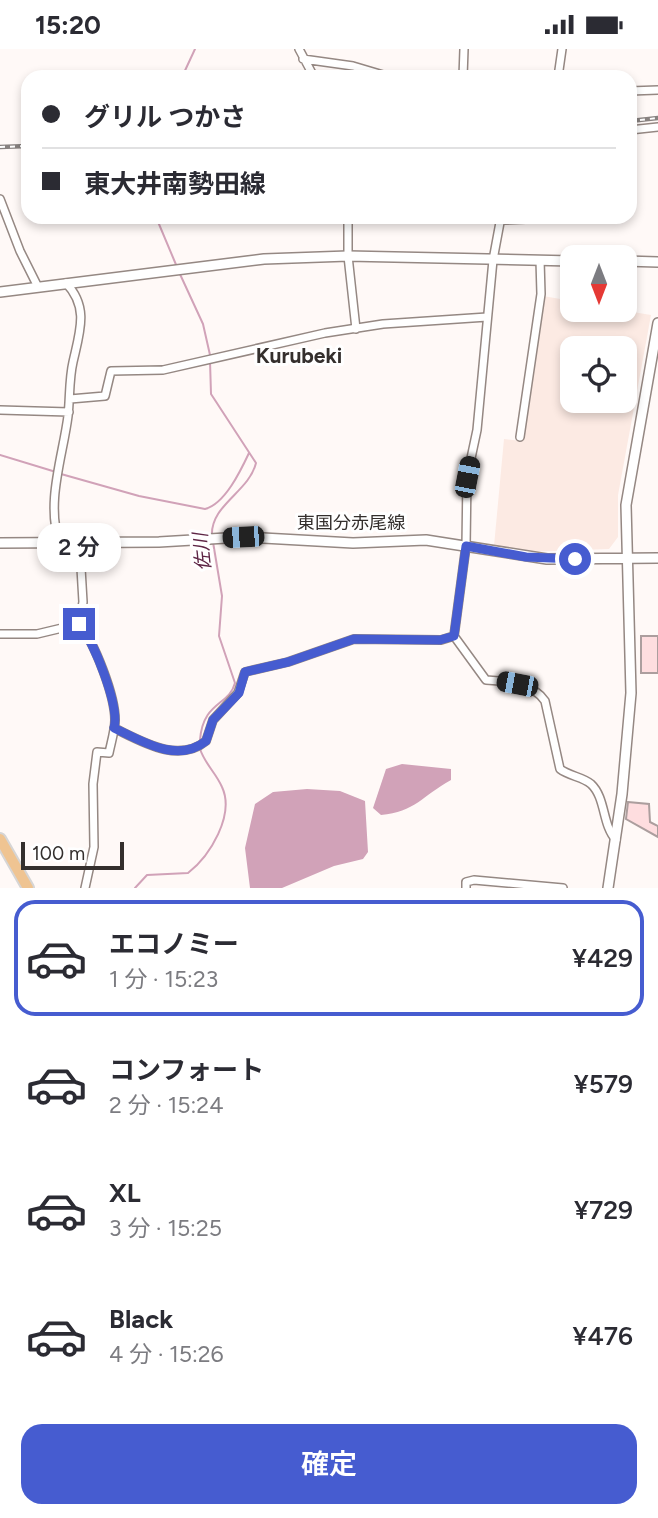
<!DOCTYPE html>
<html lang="ja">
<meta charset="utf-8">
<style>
:root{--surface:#fff;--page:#f7f7f7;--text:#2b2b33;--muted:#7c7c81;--line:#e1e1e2;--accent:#465cd0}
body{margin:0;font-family:Figtree,"Noto Sans JP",sans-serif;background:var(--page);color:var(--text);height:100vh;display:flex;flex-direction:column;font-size:26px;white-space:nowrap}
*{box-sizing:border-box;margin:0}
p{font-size:23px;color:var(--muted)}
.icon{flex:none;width:38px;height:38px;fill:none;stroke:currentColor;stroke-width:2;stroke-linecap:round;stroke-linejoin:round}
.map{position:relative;height:839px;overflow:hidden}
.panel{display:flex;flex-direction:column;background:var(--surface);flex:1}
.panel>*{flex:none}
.guide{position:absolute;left:21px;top:21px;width:616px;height:154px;border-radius:21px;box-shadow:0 4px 10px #0003;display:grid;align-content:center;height:154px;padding:0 21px;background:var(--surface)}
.needle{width:46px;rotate:180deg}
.controls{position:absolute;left:560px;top:196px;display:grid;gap:14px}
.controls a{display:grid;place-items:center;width:77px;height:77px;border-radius:14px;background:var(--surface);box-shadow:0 4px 10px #0003;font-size:35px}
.scale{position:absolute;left:21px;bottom:18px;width:103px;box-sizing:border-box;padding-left:7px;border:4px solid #342f2d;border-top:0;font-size:19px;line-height:24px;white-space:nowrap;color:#342f2d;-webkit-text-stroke:5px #fff;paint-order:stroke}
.end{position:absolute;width:32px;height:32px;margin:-16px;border:9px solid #465cd0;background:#fff;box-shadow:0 0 0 4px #fff}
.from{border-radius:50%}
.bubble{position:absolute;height:49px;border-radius:21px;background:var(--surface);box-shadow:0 4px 10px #0003;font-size:23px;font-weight:600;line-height:49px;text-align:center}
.car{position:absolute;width:21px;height:42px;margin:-21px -10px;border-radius:9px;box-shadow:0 0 5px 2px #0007;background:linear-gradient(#222 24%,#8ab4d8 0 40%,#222 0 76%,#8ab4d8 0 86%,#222 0)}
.guide b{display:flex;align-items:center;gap:24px;height:66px;font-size:26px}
.guide b+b{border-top:2px solid var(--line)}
.guide i{width:18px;height:18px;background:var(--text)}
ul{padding:12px 0 0;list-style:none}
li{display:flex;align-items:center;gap:21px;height:116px;margin:0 14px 10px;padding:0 7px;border:4px solid transparent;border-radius:21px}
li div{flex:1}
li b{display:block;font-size:26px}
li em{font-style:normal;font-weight:600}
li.selected{border-color:var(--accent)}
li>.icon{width:63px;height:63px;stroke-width:1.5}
.primary-button{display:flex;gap:14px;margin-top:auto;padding:14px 21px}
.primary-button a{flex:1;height:80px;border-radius:21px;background:var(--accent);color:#fff;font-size:28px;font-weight:600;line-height:80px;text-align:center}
.status{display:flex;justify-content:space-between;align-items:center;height:49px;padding:0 35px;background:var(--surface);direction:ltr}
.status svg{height:19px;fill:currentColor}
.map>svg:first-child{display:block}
</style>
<div class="status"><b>15:20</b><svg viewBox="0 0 49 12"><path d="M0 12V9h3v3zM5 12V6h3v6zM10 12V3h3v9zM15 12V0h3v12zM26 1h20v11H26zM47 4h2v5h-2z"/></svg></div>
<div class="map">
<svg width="658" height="839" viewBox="0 0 658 839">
<rect width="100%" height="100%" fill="#fff9f7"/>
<path fill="#fceae3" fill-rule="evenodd" d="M 543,247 L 572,252 L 572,261 L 621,261 L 651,266 L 618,446 L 618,488 L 609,500 L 526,503 L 494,497 L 504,390 L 523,392 ZM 572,299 L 625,299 L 625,352 L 572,352 Z"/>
<path fill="#d1a2b8" d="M 402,715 L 451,720 L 451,731 C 422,747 415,763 381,766 L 373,759 L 386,720 Z
M 307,740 L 340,742 L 365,752 L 368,803 L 363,810 L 334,817 L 282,839 L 250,839 L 245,799 L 255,755 L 273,743 Z"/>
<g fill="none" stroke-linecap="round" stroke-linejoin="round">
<path stroke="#d1a2b8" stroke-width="2" d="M 182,28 L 195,0
M 156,168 L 177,218
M 179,223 L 203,275 L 210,306
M 210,312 L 211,345 L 256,414 C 249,443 210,456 212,487
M 0,406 L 56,423
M 61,425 L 139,447 L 205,460 C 225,455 241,421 249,404
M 200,691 C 203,652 229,657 235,634 L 219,587 L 222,547 L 213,493
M 135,839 L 147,826 L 188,824 C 210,807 235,766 222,738 C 216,724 205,715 200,700"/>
</g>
<path fill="#fedddf" stroke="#ac9e9e" stroke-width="2" d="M 641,587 L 658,587 L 658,624 L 641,624 Z
M 628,753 L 649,755 L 650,773 L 658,777 L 658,788 L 626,770 Z"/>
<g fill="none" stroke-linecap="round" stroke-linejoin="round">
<defs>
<path id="minor" d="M 299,0 L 314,28
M 303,10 L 353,17 L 390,28
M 463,28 L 464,0
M 558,28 L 562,0
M 630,42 L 658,41
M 630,81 L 658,78
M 0,150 L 20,202 L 38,238
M 348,168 L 348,207 L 356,280
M 501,168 L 493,211 L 477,381 L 467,428 L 466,497 L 454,587 L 486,631 C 506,632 533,634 545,652 L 560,720 C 569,727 583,728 591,735 C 606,749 602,776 616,791
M 501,171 L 573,168
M 66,234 C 89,258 80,282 73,313 C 69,330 70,349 68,367 C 63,407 45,455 60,495 C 63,505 75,512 81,519 L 83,553 L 79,575 C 95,594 115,647 115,671 C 115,681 111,694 109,704 L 97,703 L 93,735 L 94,798 L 85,839
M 70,350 L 105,347 L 111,322 L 163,321 L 325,284 L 383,275 L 487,268
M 0,361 L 69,363
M 520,388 L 541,245 L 540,211
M 0,585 L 37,585 L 79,575
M 114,679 C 141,692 178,715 206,692 L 213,671 L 238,644 L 245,623 L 288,613 L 354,590 L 441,591 L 454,587
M 466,839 L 466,833 L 474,831 L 563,839"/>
<path id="tertiary" d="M 625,212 L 658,213
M 0,243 L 264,210 L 348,207 L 572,212
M 0,494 L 159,493 L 243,488 L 353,494 L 426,491 L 547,510 L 658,509
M 608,839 L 622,745 L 631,644 L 626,456 L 658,274"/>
<path id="primary" d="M 0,790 L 28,839"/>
</defs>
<use href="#minor" stroke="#958883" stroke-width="10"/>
<use href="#tertiary" stroke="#958883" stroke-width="12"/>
<use href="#primary" stroke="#d6d5d5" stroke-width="14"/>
<use href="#minor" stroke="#fff" stroke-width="7"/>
<use href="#tertiary" stroke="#fff" stroke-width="9"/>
<use href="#primary" stroke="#efc492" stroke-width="10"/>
<defs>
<path id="rail" d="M 630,72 L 658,69
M 0,98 L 28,97"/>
</defs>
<use href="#rail" stroke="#888280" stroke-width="4.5"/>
<use href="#rail" stroke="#fff" stroke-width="2" stroke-dasharray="5" stroke-linecap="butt"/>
</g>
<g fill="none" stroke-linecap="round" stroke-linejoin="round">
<path stroke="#465cd0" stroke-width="9" d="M 79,575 C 94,592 120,658 114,679 C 142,692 177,715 206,692 L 213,671 L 239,644 L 245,623 L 288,613 L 354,590 L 440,591 L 454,587 L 466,497 L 526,508 L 575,510"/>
</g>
<g text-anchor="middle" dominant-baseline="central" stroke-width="6" stroke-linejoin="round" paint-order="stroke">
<g font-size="18" fill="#342f2d" stroke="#fff">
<text x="351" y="474">東国分赤尾線</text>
</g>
<g font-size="19" font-style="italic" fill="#5e2545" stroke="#fff">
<text transform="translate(202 503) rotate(-96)">佐川</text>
</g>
<g font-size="21" font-weight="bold" fill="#342f2d" stroke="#fff">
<text x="299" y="306">Kurubeki</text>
</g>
</g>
</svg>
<div class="controls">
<a><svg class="needle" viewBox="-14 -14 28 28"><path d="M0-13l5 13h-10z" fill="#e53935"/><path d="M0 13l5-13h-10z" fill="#7c7c81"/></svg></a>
<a><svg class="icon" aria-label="locate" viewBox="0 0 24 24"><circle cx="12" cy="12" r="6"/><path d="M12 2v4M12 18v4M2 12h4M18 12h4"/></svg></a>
</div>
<div class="scale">100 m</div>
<i class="end from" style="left:575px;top:510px"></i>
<i class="end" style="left:79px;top:575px"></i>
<div class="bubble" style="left:37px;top:474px;width:84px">2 分</div>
<i class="car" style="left:467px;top:428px;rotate:11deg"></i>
<i class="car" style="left:243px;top:488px;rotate:267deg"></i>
<i class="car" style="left:517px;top:635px;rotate:281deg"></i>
<div class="guide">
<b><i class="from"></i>グリル つかさ</b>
<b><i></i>東大井南勢田線</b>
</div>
</div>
<section class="panel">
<ul>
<li class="selected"><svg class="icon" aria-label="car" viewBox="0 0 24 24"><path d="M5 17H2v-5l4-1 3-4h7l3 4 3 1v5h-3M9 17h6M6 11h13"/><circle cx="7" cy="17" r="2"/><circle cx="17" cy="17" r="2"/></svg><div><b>エコノミー</b><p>1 分 · 15:23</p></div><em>¥429</em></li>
<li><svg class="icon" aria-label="car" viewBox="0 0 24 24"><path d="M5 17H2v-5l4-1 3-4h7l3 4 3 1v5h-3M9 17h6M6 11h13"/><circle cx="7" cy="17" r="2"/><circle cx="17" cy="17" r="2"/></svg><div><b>コンフォート</b><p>2 分 · 15:24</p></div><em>¥579</em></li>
<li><svg class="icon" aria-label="car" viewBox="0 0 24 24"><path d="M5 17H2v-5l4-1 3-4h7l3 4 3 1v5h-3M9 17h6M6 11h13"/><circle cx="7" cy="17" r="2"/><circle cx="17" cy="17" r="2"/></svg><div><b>XL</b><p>3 分 · 15:25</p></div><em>¥729</em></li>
<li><svg class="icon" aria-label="car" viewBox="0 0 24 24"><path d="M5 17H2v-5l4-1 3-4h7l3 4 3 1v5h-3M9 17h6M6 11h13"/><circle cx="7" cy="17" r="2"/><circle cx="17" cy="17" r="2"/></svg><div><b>Black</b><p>4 分 · 15:26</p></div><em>¥476</em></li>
</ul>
<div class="primary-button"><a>確定</a></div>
</section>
